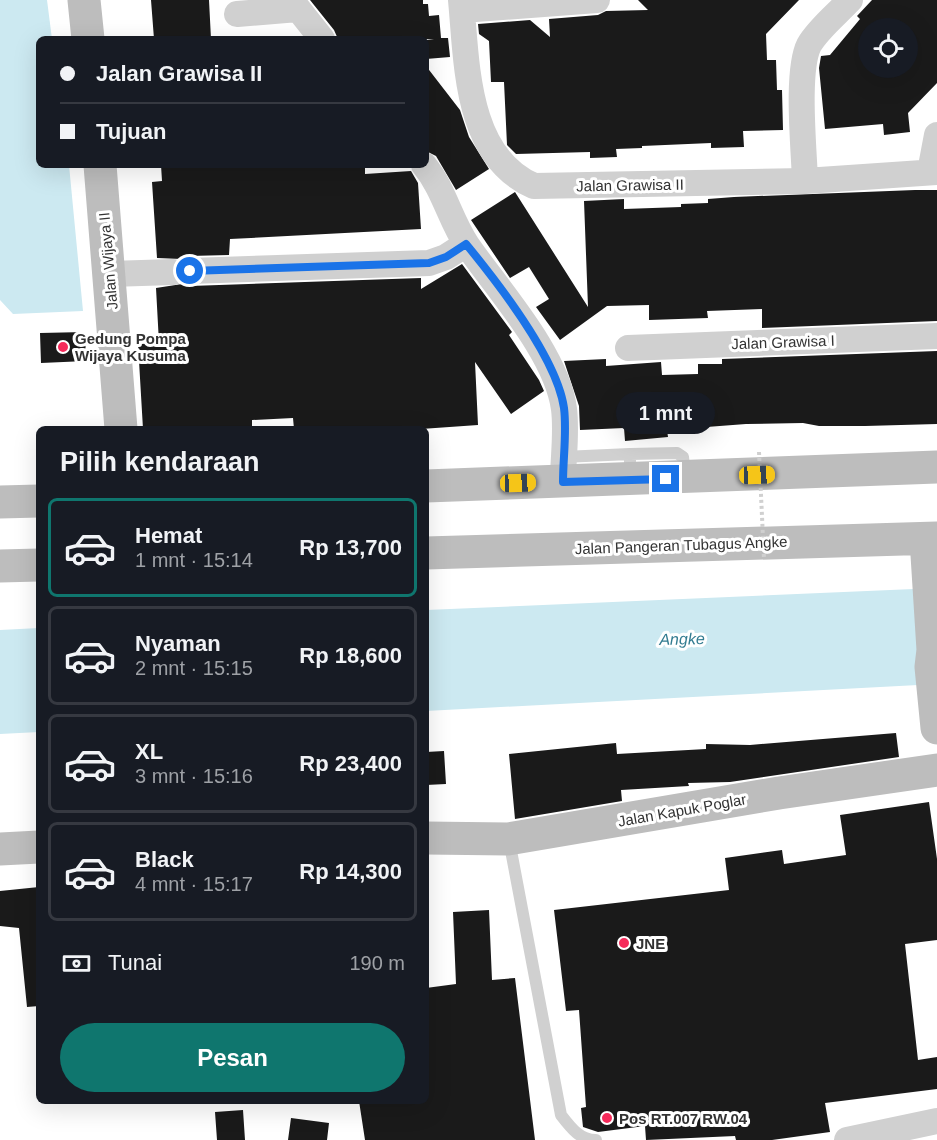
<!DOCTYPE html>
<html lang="id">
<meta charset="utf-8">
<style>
:root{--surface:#171b24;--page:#20242c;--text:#f1f3f6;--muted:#9ea1a6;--line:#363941;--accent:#0f766e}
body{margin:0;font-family:Helvetica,sans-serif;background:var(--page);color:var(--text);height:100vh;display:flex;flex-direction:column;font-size:22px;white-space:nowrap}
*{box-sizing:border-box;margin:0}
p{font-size:20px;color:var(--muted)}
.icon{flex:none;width:33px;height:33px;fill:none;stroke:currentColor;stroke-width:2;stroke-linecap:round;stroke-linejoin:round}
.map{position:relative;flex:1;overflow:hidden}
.details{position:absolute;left:36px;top:426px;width:393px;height:678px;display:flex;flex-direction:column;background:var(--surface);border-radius:9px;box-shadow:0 6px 24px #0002}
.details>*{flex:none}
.hud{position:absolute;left:36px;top:36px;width:393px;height:132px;border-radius:9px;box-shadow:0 6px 24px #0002;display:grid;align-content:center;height:132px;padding:0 24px;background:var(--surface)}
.fabs{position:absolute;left:858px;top:18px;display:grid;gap:12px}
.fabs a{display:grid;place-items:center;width:60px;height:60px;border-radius:50%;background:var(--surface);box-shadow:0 6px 24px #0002;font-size:30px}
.end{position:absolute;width:27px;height:27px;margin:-14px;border:8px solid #1a73e8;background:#fff;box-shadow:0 0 0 3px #fff}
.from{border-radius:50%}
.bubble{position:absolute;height:42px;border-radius:21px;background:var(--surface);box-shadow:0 6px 24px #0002;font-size:20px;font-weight:700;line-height:42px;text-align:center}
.car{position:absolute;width:18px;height:36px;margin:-18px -9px;border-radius:8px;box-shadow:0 0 4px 2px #0007;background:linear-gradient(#f5c518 24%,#345 0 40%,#f5c518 0 76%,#345 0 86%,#f5c518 0)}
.hud b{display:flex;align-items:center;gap:21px;height:57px;font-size:22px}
.hud b+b{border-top:2px solid var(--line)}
.hud i{width:15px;height:15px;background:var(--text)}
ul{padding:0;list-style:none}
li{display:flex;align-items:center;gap:18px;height:99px;margin:0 12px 9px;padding:0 12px;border:3px solid var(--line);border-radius:9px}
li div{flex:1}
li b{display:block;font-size:22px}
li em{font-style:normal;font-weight:700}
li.active{border-color:var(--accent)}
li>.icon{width:54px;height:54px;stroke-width:1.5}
h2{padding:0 24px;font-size:27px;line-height:72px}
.pay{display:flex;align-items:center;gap:15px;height:66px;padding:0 24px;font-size:22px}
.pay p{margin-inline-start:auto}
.action{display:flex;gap:12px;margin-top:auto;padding:12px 24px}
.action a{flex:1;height:69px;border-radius:36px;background:var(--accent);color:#fff;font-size:24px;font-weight:700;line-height:69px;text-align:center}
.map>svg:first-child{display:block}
</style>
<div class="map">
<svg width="937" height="1140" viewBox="0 0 937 1140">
<rect width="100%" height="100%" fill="#fff"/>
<path fill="#cce9f1" d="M 0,0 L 47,0 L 52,39 L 39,39 L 39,165 L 69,165 L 83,311 L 13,314 L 0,300 Z
M 937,588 L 937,684 L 426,711 L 426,610 Z
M 39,628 L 39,732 L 0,734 L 0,630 Z"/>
<path fill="#1a1a1a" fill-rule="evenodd" d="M 151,0 L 209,0 L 211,39 L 154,39 Z
M 310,0 L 423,0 L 423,4 L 428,4 L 429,16 L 439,15 L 441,38 L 448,38 L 450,57 L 426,59 L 426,40 L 434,39 L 338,39 L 334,30 Z
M 638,0 L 799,0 L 766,34 L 767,60 L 776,60 L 777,90 L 782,90 L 783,130 L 743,131 L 744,147 L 711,148 L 711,143 L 642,146 L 642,148 L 616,149 L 617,157 L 590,158 L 590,152 L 516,154 L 507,145 L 504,82 L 491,82 L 489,41 L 479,34 L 478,24 L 530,20 L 550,37 L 549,19 L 598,15 L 606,11 L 648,10 Z
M 872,0 L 937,0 L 937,83 L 908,113 L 910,132 L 884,135 L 883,124 L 825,129 L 819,68 L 821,56 L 830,55 L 860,19 L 857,16 ZM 868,28 L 908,28 L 908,68 L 868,68 Z
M 426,66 L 460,110 L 469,137 L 489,169 L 456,190 L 436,156 L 426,151 Z
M 161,165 L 365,165 L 365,174 L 411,171 L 418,183 L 421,229 L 230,239 L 229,255 L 189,256 L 181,259 L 157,258 L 152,182 L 162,181 Z
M 915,190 L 937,190 L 937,321 L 762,328 L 762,309 L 707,311 L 708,318 L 649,320 L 649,305 L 607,306 L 560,340 L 536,307 L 549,299 L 529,267 L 510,278 L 471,220 L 515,192 L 588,307 L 584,201 L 624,199 L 624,209 L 681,207 L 681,204 L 708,203 L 708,199 L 734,197 Z
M 462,264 L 512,332 L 509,335 L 539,380 L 544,391 L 511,414 L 475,362 L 478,425 L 421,429 L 294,429 L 293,418 L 252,420 L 252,429 L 143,429 L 138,344 L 159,343 L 156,288 L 182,284 L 190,286 L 421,278 L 421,289 Z
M 85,332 L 86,361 L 41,363 L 40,333 Z
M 937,351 L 937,424 L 865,426 L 819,426 L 803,423 L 746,424 L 667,430 L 668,437 L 625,441 L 624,428 L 580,430 L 579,406 L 564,361 L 606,359 L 606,366 L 661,362 L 662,375 L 698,374 L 698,364 L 722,364 L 722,359 Z
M 896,733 L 899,757 L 730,782 L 688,783 L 689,786 L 621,790 L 622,801 L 515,819 L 509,754 L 616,743 L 617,754 L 706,749 L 706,744 L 750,745 Z
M 444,751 L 446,784 L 426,785 L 426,752 Z
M 929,802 L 937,859 L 937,940 L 905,944 L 918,1060 L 937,1057 L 937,1089 L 825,1103 L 830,1132 L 772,1140 L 736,1140 L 735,1136 L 646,1140 L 645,1126 L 598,1132 L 583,1127 L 581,1108 L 586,1107 L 579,1010 L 566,1011 L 554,910 L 729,890 L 725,858 L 782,850 L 784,864 L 846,855 L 840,815 Z
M 39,887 L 39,1006 L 27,1007 L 19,928 L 0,926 L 0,891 Z
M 489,910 L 492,980 L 515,978 L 535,1140 L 365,1140 L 359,1101 L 426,1101 L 426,988 L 456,984 L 453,912 Z
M 243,1110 L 245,1140 L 217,1140 L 215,1112 Z
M 291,1118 L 329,1123 L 327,1140 L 288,1140 Z"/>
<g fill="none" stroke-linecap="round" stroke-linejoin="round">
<path stroke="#d0d0d0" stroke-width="12" d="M 630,454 L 677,453 L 683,457 L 685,474
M 563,457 L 630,454 L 630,479
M 509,840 L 561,1115 C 571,1128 580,1140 596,1140"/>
<path stroke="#d0d0d0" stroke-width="26" d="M 291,0 L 322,39
M 461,0 C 467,62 465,156 534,186 L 805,181 L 937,172
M 462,10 L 597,0
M 237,14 L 298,9
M 424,165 C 444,189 450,220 467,245 C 498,290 557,354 564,409 C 567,433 563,458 563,482
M 930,172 L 937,135
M 805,181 C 804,149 796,71 809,45 C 818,29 837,14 850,0
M 190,271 L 429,263 L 446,257 L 466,244
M 110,274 L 173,272
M 628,348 L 937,336
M 847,1140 L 937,1121"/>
<path stroke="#bdbdbd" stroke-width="33" d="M 84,0 L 88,39
M 100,165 L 121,429
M 426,486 L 937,467
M 0,502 L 39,501
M 926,539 L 933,650 L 931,667 L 937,728
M 426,553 L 937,538
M 0,566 L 39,565
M 426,838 L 508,839 L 779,793 L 937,770
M 0,849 L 39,847"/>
<path stroke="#d0d0d0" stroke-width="4" stroke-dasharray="3 3" stroke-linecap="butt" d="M 759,452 L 764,559"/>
</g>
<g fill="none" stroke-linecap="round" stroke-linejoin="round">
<path stroke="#1a73e8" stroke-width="8" d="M 190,271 L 429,263 L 446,257 L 466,244 C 498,283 557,359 564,408 C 567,432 563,458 563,482 L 666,479"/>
</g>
<g fill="#f52a5a" stroke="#fff" stroke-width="2">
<circle cx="63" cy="347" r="6"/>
<circle cx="624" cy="943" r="6"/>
<circle cx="607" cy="1118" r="6"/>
</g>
<g text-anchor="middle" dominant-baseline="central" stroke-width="6" stroke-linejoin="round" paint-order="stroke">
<g font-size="15" fill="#333" stroke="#fff">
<text transform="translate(630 185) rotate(-1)">Jalan Grawisa II</text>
<text transform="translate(108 261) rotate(-95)">Jalan Wijaya II</text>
<text transform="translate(783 342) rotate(-2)">Jalan Grawisa I</text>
<text transform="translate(681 545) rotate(-2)">Jalan Pangeran Tubagus Angke</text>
<text transform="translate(682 810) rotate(-10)">Jalan Kapuk Poglar</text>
</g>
<g font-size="15" font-weight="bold" fill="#333" stroke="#fff" text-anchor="start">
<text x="75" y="338">Gedung Pompa<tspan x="75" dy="17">Wijaya Kusuma</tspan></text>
<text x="636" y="943">JNE</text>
<text x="619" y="1118">Pos RT.007 RW.04</text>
</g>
<g font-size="16" font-style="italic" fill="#337c91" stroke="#fff">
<text transform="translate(682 639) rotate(-1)">Angke</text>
</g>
</g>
</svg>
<div class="fabs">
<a><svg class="icon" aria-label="locate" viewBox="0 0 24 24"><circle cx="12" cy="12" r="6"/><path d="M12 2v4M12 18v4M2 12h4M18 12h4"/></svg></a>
</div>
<i class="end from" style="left:190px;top:271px"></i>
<i class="end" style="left:666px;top:479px"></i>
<div class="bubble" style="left:616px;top:392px;width:99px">1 mnt</div>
<i class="car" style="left:757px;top:475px;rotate:88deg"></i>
<i class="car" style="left:518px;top:483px;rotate:88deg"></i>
<div class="hud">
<b><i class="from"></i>Jalan Grawisa II</b>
<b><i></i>Tujuan</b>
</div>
<section class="details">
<h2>Pilih kendaraan</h2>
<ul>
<li class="active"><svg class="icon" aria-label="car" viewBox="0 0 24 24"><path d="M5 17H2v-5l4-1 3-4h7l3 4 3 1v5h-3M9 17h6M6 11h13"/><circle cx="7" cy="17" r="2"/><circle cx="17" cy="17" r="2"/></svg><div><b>Hemat</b><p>1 mnt · 15:14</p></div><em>Rp 13,700</em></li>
<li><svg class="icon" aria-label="car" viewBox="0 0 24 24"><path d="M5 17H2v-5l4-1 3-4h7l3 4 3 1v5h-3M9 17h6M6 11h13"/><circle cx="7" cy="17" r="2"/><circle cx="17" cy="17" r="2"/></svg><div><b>Nyaman</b><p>2 mnt · 15:15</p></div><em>Rp 18,600</em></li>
<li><svg class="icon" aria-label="car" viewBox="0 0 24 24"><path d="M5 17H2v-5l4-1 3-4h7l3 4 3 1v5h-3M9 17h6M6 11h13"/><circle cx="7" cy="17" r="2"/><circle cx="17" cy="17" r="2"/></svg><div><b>XL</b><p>3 mnt · 15:16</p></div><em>Rp 23,400</em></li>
<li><svg class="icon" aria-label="car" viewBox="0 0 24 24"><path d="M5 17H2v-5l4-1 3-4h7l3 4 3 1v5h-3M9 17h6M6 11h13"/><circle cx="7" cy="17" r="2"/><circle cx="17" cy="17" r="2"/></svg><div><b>Black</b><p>4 mnt · 15:17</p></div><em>Rp 14,300</em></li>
</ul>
<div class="pay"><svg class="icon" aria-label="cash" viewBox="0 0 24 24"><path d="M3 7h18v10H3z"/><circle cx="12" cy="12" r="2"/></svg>Tunai<p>190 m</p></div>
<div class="action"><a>Pesan</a></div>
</section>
</div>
